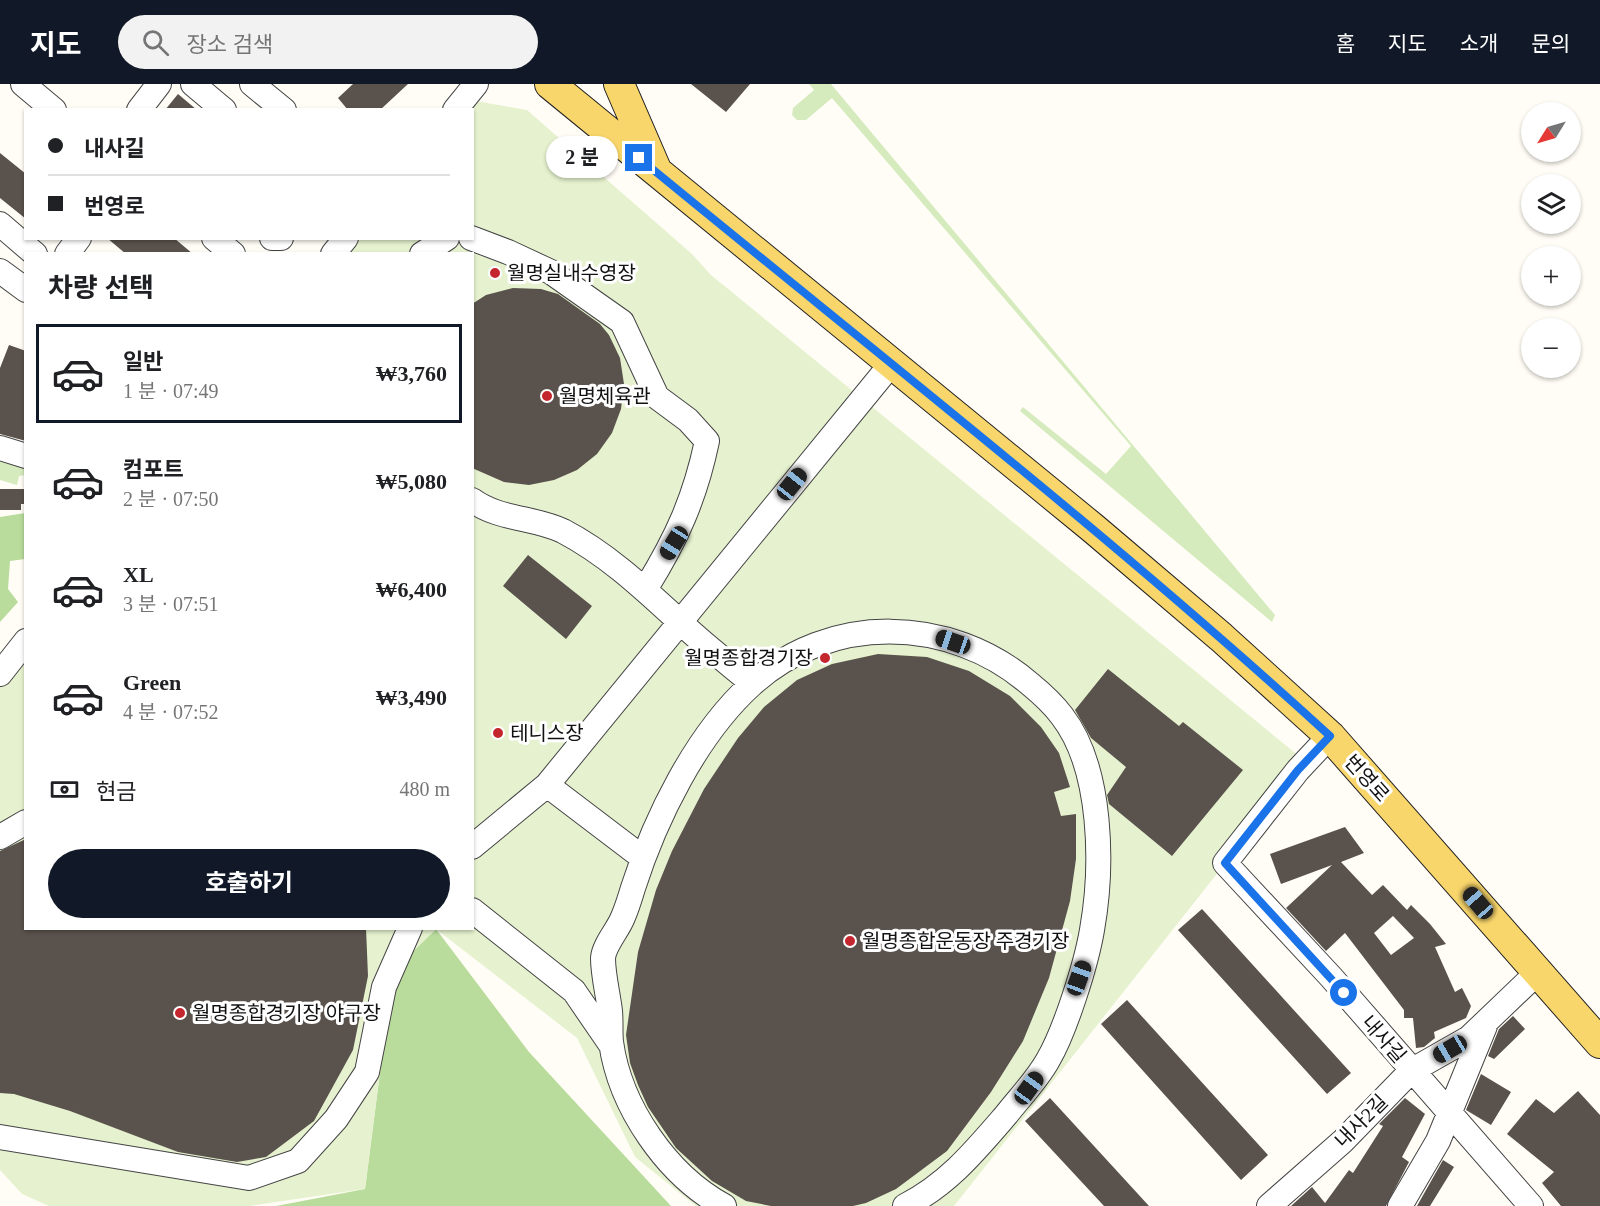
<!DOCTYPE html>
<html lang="ko">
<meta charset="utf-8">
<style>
:root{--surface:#fff;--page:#f2f2f2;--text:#202124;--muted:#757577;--line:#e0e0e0;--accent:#111827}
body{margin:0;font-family:"Times New Roman","Noto Sans KR",serif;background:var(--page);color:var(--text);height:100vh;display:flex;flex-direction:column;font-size:22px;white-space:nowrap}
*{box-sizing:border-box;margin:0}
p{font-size:20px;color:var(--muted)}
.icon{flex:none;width:33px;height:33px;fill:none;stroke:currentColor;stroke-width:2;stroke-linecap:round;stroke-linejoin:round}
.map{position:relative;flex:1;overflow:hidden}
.details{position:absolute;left:24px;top:168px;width:450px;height:678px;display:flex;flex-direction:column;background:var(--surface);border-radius:0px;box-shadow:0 2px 4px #0004}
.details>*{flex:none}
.top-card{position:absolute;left:24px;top:24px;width:450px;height:132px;border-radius:0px;box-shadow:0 2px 4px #0004;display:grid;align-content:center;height:132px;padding:0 24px;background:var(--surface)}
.needle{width:39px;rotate:233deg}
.tools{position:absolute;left:1521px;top:18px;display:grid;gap:12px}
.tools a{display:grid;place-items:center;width:60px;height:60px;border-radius:50%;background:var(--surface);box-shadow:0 2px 4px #0004;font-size:30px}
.end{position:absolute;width:27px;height:27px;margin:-14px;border:8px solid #1a73e8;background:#fff;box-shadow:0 0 0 3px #fff}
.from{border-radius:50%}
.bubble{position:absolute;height:42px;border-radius:21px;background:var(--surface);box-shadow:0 2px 4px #0004;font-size:20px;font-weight:700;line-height:42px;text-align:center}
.car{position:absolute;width:18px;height:36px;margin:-18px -9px;border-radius:8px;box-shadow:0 0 4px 2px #0007;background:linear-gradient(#222 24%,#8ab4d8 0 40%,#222 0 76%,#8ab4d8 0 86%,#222 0)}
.top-card b{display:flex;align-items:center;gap:21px;height:57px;font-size:22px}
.top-card b+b{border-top:2px solid var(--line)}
.top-card i{width:15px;height:15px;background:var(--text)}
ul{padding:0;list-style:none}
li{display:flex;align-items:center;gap:18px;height:99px;margin:0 12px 9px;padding:0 12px;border:3px solid transparent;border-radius:0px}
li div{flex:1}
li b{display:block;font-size:22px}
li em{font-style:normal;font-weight:700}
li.selected{border-color:var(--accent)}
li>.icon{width:54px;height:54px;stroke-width:1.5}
h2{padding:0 24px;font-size:27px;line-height:72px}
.pay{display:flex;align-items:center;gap:15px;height:66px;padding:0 24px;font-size:22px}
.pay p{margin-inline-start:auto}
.cta{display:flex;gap:12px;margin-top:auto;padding:12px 24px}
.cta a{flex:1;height:69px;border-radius:36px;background:var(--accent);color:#fff;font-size:24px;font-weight:700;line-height:69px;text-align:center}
header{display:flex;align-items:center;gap:36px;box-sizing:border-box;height:84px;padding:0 30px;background:var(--accent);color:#fff}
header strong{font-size:28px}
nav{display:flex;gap:33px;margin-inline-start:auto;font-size:21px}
.search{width:420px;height:54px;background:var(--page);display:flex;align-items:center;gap:15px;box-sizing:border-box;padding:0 21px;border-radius:33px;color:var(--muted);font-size:22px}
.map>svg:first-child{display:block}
</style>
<header>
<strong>지도</strong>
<div class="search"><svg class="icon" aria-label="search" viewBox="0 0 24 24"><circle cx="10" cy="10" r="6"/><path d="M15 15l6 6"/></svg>장소 검색</div>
<nav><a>홈</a><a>지도</a><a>소개</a><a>문의</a></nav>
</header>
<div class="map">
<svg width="1600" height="1122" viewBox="0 0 1600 1122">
<rect width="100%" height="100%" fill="#fffdf5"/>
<path fill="#d5ebbd" d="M 809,0 L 831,0 L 1275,531 L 1272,538 L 1020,327 L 1023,323 L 1106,390 L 1131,362 L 832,14 L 806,36 L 797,36 L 792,31 L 793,24 L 814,6 Z
M 0,370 L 25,379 L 25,391 L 19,392 L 17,401 L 0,396 Z"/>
<path fill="#b9dc9c" d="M 25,429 L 25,475 L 10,477 L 8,505 L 18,518 L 0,538 L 0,433 Z
M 436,845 L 529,968 L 671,1122 L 276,1122 L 365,1105 L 393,887 Z"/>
<path fill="#e6f2cf" d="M 464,15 L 527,26 L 692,170 L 711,191 L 1300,673 L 1216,791 L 954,1122 L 696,1122 L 635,1073 L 577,954 L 436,845 L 393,887 L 365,1105 L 249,1122 L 49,1122 L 22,1110 L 0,1086 L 0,590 L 25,557 L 26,844 L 472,844 L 472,170 L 333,169 L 346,155 L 472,154 L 472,26 L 455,25 Z"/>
<path fill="#5a524d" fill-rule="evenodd" d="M 353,0 L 408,0 L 380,26 L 348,26 L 338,14 Z
M 691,0 L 750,0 L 726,28 Z
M 178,10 L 197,26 L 165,26 Z
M 0,69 L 26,90 L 26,135 L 0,114 Z
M 107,154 L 174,154 L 193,170 L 126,170 Z
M 513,204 L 541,205 L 558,210 L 600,240 L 609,251 L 620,274 L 624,300 L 621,325 L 612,349 L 597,370 L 577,386 L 554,396 L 529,401 L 504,398 L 472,384 L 472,220 L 486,211 Z
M 9,261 L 26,267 L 26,357 L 0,350 L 0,284 Z
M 0,405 L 26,405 L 26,420 L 21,420 L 21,426 L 0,426 Z
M 528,471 L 592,522 L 566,555 L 503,502 Z
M 878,570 L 927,573 L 969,587 L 1010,612 L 1041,643 L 1059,669 L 1070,703 L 1054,708 L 1061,732 L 1076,730 L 1076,775 L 1070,817 L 1049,894 L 1023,957 L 991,1008 L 947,1067 L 896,1105 L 866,1119 L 853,1122 L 771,1122 L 746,1117 L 712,1097 L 676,1064 L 648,1023 L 638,1001 L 630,979 L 626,951 L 638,868 L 656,806 L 672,767 L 704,705 L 738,654 L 764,623 L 797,596 L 832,580 Z
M 1108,585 L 1179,642 L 1183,638 L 1243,686 L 1172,772 L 1109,720 L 1107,711 L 1126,683 L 1091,654 L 1075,626 Z
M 1345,743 L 1364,769 L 1341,778 L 1372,811 L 1383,801 L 1407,826 L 1411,821 L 1430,840 L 1446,860 L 1435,863 L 1455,908 L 1462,904 L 1471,922 L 1466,934 L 1434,948 L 1435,954 L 1424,963 L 1416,964 L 1413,934 L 1404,934 L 1404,926 L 1345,849 L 1326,867 L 1286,824 L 1332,781 L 1281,800 L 1270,770 ZM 1393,832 L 1414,854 L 1391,871 L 1374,849 Z
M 26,755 L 26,844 L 366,844 L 368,892 L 353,966 L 314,1037 L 266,1073 L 237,1078 L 178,1068 L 70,1027 L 14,1010 L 0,1009 L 0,767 Z
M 1202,825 L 1351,989 L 1327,1010 L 1178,846 Z
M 1127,916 L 1268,1071 L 1241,1096 L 1101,940 Z
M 1513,932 L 1525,945 L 1494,975 L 1488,972 L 1499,945 Z
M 1481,990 L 1511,1008 L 1491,1041 L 1466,1026 Z
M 1578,1007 L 1600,1031 L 1600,1122 L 1561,1122 L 1542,1099 L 1554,1088 L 1507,1050 L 1536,1015 L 1554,1029 Z
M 1050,1014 L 1149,1122 L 1104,1122 L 1025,1037 Z
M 1405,1014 L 1425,1030 L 1402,1073 L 1409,1078 L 1386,1122 L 1291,1122 L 1312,1103 L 1325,1119 L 1349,1086 L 1353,1089 L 1383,1042 L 1379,1040 Z
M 1443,1076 L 1454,1083 L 1430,1122 L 1417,1122 Z"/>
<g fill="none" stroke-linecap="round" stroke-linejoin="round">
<defs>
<path id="minor" d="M 23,0 L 54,26
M 193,0 L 224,26
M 252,0 L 284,26
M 139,26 L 159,0
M 455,26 L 476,0
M 0,140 L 35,170
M 214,154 L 233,170
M 272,154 L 281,154
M 471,154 L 508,168 L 551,188 L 622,238 L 657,313 L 688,336 L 707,357 C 695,414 677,454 646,504
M 67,170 L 79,154
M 333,170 L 346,154
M 422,170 L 447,154
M 0,187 L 26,206
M 0,364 L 26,372
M 472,416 C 499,436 534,433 563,447 C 607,470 643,504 679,537 C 702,559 728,579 752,599
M 0,590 L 26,557
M 1330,652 L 1298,686 L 1225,779 L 1331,893 L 1531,1122
M 547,701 L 643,774
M 0,753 L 26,738
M 472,763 L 547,701 L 892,279
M 472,826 L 574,907 L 611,961
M 0,1053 L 249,1094 L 298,1077 L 336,1035 L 367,988 L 384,903 L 410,844
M 724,1122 C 667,1091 620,1023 611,958 C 610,948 611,937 610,927 C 608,910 603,891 603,874 C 604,861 618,846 623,833 C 627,824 630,814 633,804 C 655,735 696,651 751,601 C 829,529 950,531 1030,600 C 1041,609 1053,620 1062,632 C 1103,685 1103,784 1092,846 C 1086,881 1065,947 1048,976 C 1037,996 1020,1013 1006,1031 C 975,1067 948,1100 905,1122
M 1269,1122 L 1343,1057 L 1411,987 L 1469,954 L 1538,888
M 1400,1122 L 1438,1057 L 1485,942"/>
<path id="major" d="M 550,0 L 1094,445 L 1221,553 L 1330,652 L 1600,959
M 619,0 L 655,83"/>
</defs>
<use href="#minor" stroke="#444" stroke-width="26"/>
<use href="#major" stroke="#222" stroke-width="32"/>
<use href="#minor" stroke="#fff" stroke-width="24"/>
<use href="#major" stroke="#f9d66b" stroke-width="30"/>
</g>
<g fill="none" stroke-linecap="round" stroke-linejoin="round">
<path stroke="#1a73e8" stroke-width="8" d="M 639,74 C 871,265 1108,449 1330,652 L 1298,686 L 1225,779 L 1344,909"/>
</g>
<g fill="#c4262e" stroke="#fff" stroke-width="2">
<circle cx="495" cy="189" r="6"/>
<circle cx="547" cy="312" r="6"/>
<circle cx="825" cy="574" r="6"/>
<circle cx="498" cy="649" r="6"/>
<circle cx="850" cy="857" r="6"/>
<circle cx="180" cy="929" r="6"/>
</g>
<g text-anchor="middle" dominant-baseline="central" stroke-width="6" stroke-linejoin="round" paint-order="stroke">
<g font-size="20" fill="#111" stroke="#fff" text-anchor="start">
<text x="507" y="189">월명실내수영장</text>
<text x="559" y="312">월명체육관</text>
<text x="813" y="574" text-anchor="end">월명종합경기장</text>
<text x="510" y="649">테니스장</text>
<text x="862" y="857">월명종합운동장 주경기장</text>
<text x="192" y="929">월명종합경기장 야구장</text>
</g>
<g font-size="20" fill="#111" stroke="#fff">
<text transform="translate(1367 694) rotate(48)">번영로</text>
<text transform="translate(1384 955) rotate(49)">내사길</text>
<text transform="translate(1361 1037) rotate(-45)">내사2길</text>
</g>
</g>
</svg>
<div class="tools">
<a><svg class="needle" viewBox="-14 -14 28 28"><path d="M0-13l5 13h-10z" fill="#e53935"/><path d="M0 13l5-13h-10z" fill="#757577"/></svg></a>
<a><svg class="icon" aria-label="layers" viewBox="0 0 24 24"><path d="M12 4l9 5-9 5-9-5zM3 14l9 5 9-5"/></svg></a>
<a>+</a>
<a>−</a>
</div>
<i class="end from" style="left:1344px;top:909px"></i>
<i class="end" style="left:639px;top:74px"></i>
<div class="bubble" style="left:546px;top:52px;width:72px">2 분</div>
<i class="car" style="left:792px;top:400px;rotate:39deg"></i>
<i class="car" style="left:674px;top:459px;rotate:212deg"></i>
<i class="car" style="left:953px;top:558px;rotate:289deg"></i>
<i class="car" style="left:1478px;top:819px;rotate:319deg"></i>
<i class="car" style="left:1079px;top:894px;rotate:20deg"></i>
<i class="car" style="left:1450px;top:965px;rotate:240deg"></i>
<i class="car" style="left:1029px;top:1004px;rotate:36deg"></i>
<div class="top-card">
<b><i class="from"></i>내사길</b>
<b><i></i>번영로</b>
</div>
<section class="details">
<h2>차량 선택</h2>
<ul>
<li class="selected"><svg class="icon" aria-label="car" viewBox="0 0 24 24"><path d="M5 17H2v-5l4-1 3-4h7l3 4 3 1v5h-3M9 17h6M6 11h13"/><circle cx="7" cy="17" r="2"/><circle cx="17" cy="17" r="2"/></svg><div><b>일반</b><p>1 분 · 07:49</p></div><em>₩3,760</em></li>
<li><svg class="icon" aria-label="car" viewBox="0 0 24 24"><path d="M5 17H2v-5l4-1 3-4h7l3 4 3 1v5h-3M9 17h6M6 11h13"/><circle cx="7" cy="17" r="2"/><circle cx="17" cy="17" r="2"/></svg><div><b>컴포트</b><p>2 분 · 07:50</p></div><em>₩5,080</em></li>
<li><svg class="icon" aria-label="car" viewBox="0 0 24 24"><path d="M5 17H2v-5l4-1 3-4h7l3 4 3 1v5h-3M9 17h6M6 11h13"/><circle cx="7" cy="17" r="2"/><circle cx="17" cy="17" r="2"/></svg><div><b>XL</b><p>3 분 · 07:51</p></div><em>₩6,400</em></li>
<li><svg class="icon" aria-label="car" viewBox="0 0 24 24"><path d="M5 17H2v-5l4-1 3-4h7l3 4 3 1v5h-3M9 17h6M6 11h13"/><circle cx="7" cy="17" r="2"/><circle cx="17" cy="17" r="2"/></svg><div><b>Green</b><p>4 분 · 07:52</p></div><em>₩3,490</em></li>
</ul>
<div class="pay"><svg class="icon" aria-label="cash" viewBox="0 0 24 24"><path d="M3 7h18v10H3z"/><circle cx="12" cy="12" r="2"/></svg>현금<p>480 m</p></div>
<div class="cta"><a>호출하기</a></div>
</section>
</div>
